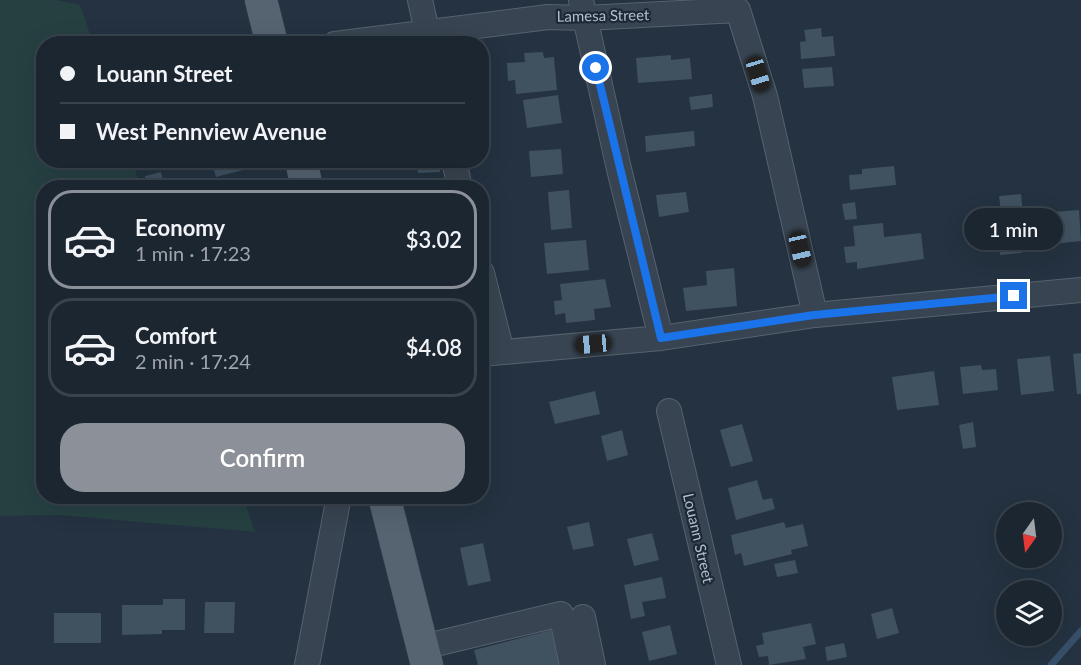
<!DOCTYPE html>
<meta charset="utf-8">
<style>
:root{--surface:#1b2631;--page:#28323d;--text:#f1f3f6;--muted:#a0a5ab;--line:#39434d;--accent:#8c9099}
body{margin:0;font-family:Lato,sans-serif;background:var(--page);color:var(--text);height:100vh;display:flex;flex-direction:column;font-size:22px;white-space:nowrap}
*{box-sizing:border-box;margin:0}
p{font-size:20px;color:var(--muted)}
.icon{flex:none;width:33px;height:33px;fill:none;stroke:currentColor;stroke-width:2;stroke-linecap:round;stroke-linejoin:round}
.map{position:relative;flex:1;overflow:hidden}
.panel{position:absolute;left:36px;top:180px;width:453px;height:324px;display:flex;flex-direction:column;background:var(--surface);border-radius:24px;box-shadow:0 6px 24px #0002,0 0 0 2px var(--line)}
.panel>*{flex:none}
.guide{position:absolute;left:36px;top:36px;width:453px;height:132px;border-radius:24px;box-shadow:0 6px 24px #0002,0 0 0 2px var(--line);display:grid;align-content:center;height:132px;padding:0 24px;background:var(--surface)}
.needle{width:39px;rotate:194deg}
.tools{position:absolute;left:996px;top:502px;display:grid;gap:12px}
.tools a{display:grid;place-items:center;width:66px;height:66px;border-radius:50%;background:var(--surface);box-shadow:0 6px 24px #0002,0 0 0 2px var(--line);font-size:30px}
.end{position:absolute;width:27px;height:27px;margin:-14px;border:8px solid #1a73e8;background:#fff;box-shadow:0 0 0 3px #fff}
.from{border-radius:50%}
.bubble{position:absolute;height:42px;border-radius:21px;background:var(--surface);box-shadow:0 6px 24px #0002,0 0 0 2px var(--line);font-size:20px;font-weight:600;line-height:42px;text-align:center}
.car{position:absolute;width:18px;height:36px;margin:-18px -9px;border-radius:8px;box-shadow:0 0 4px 2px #0007;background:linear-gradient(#222 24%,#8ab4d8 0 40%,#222 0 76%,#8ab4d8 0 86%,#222 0)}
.guide b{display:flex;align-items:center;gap:21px;height:57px;font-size:22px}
.guide b+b{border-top:2px solid var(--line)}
.guide i{width:15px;height:15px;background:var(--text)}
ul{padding:10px 0 0;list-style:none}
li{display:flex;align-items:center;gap:18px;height:99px;margin:0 12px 9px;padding:0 12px;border:3px solid var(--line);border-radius:24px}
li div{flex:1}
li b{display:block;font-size:22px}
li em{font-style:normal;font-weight:600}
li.current{border-color:var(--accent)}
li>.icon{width:54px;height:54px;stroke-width:1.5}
.action{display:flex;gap:12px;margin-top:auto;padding:12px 24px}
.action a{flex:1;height:69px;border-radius:24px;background:var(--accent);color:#fff;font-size:24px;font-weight:600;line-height:69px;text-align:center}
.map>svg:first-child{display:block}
</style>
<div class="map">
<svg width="1081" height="665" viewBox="0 0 1081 665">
<rect width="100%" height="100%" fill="#243241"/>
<path fill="#264042" d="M 0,0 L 56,0 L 80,5 L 93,43 L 44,44 L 44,160 L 132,161 L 141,187 L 44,188 L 44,496 L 243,497 L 255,532 L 60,515 L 0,516 Z"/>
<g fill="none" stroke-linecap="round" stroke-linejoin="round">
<path stroke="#374f69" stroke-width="7" d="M 1051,665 L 1081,631"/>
</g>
<path fill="#405160" d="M 821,28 L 822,37 L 833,36 L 835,56 L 801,59 L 800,42 L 806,41 L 804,30 Z
M 543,52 L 544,58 L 554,57 L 557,90 L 516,94 L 515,80 L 508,81 L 507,63 L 525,62 L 524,53 Z
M 671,55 L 671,60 L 690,58 L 692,79 L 638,83 L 636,58 Z
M 832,67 L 834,86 L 804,88 L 802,69 Z
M 712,94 L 713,107 L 691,110 L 689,97 Z
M 558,95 L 562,123 L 527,128 L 523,100 Z
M 694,131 L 695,146 L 646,152 L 645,136 Z
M 561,149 L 563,174 L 531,177 L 529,151 Z
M 211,160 L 245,160 L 247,169 L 216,177 Z
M 358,160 L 413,160 L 413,163 L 369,170 L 369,166 L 359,167 Z
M 417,160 L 440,160 L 440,172 L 418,173 Z
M 894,166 L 896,185 L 850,190 L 849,175 L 862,174 L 862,169 Z
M 161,172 L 164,184 L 147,187 L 145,176 Z
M 569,190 L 572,228 L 551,230 L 548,192 Z
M 686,192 L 689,212 L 659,217 L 656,195 Z
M 1021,194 L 1026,245 L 1021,245 L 1022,253 L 1000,255 L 999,247 L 994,248 L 991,220 L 1002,219 L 999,196 Z
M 855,202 L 857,219 L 845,220 L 842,204 Z
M 1079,210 L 1081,241 L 1044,245 L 1041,213 Z
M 883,223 L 884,237 L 921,233 L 924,259 L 857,269 L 857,262 L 846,263 L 844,247 L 855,246 L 853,226 Z
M 586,240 L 589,270 L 547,274 L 544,243 Z
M 734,268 L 737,306 L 686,311 L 683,288 L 707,285 L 706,271 Z
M 605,279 L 611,307 L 594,309 L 595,320 L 566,323 L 565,313 L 555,315 L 554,301 L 562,300 L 560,284 Z
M 1081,353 L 1081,394 L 1077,394 L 1073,354 Z
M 1050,356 L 1054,391 L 1021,395 L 1017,359 Z
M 981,365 L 982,370 L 996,369 L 998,390 L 963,394 L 960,367 Z
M 934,371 L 939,405 L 897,410 L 892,377 Z
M 595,391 L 600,414 L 555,424 L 549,402 Z
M 973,422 L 976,447 L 963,449 L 959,425 Z
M 742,424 L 753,461 L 731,467 L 720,430 Z
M 622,430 L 628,455 L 607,461 L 601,436 Z
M 757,480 L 763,500 L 772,498 L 775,509 L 736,520 L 728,488 Z
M 589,522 L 594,546 L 573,550 L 567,527 Z
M 784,522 L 786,528 L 803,524 L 808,546 L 791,550 L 792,554 L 744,566 L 741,553 L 735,555 L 731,535 Z
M 652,533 L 659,560 L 634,566 L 627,539 Z
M 483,543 L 491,581 L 468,586 L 460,548 Z
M 795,560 L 798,573 L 777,577 L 774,564 Z
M 662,577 L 666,598 L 642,602 L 645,616 L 631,619 L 624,585 Z
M 163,599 L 185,599 L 185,630 L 162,630 L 162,634 L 122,635 L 122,605 L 163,605 Z
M 205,602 L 235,602 L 234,633 L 204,633 Z
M 892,608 L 899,633 L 877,639 L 871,614 Z
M 54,613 L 101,613 L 101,643 L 54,643 Z
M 811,623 L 816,644 L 803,647 L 806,659 L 769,665 L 768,656 L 759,657 L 756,646 L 764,644 L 762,633 Z
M 670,625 L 677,654 L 649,661 L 642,632 Z
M 551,630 L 560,665 L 478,665 L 474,650 Z
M 844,643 L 847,657 L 827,661 L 825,647 Z"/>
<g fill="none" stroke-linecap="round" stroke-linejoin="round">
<defs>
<path id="minor" d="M 420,0 L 430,44
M 581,0 L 619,169 L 661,338
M 335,44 L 548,17 L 585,18 L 738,10 L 765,96 L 815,315
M 454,160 L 460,188
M 482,273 L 502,352
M 482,354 L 661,338 L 815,315 L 1081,290
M 669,411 L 729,665
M 583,617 L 593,665
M 423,647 L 561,614 L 572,665
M 307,665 L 339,496"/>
<path id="major" d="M 261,0 L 272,44
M 301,160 L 307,188
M 384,496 L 427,665"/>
</defs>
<use href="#minor" stroke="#56626e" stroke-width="26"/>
<use href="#major" stroke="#424d5a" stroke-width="33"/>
<use href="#minor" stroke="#384451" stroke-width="24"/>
<use href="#major" stroke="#566371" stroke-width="32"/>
</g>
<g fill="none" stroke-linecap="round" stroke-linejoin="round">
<path stroke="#1a73e8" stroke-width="8" d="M 596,68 L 661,338 L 814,315 L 1014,296"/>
</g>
<g text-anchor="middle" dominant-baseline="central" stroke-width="4.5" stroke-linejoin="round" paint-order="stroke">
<g font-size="15" fill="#b5bfcb" stroke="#1d2936">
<text transform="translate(603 15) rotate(-1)">Lamesa Street</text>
<text transform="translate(699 538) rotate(77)">Louann Street</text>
</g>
</g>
</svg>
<div class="tools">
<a><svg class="needle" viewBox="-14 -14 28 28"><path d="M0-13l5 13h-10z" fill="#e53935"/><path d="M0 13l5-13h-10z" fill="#a0a5ab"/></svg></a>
<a><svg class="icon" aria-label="layers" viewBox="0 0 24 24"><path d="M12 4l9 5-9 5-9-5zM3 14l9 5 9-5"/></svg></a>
</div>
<i class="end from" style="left:596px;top:68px"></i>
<i class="end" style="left:1014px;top:296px"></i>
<div class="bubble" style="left:964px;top:208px;width:99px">1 min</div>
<i class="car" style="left:758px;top:74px;rotate:163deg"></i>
<i class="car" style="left:800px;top:249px;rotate:167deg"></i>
<i class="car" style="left:593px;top:344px;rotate:265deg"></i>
<div class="guide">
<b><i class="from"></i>Louann Street</b>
<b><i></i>West Pennview Avenue</b>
</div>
<section class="panel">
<ul>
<li class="current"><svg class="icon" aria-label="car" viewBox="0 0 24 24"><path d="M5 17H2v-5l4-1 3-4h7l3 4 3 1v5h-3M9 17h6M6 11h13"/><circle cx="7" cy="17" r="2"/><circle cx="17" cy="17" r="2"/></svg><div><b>Economy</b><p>1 min · 17:23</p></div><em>$3.02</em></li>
<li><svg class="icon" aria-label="car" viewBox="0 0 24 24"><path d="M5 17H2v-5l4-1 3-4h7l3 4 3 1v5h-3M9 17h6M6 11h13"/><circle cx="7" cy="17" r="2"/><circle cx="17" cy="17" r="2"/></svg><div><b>Comfort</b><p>2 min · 17:24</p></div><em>$4.08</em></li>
</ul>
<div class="action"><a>Confirm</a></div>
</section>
</div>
